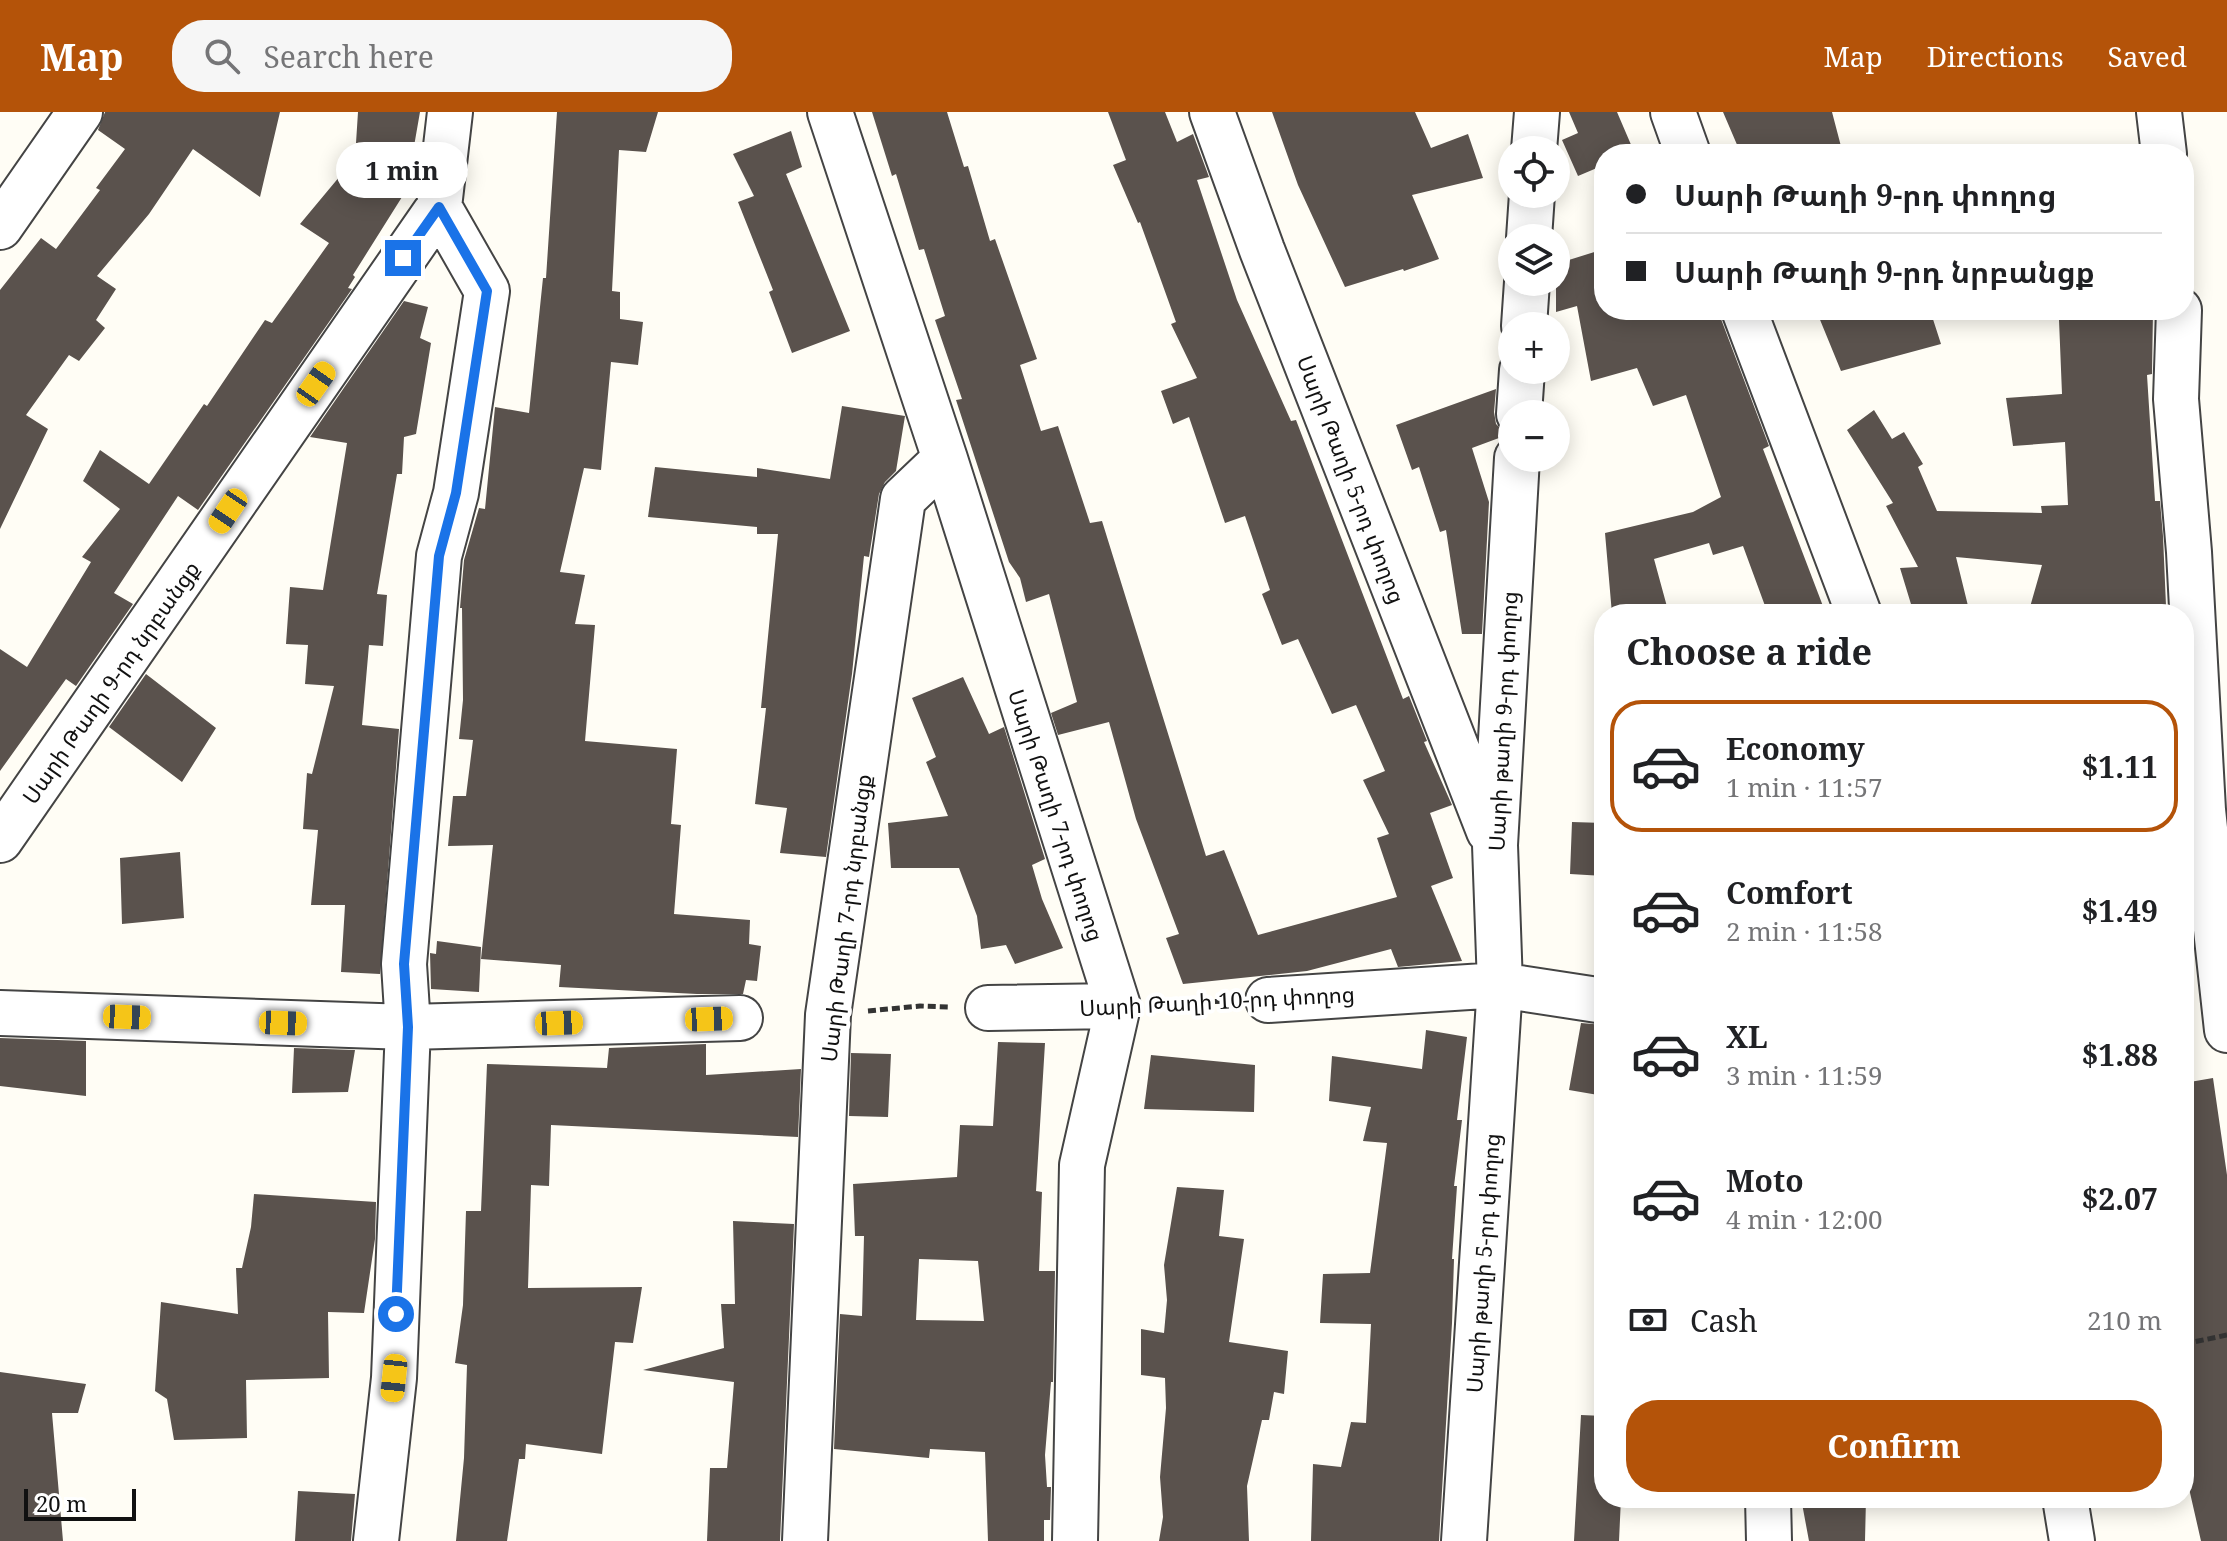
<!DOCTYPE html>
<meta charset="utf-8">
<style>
:root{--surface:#fff;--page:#f6f6f6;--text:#202124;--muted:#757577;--line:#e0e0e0;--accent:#b45309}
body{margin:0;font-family:"Noto Serif","Noto Sans Armenian",serif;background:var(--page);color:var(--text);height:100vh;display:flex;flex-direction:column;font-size:30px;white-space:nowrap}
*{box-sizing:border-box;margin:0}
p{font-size:26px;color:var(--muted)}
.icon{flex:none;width:44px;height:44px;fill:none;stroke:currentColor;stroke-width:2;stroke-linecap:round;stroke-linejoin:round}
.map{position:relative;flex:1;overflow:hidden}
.details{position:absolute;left:1594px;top:492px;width:600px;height:904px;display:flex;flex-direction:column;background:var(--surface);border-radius:32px;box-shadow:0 4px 20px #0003}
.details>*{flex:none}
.banner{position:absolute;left:1594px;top:32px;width:600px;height:176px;border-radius:32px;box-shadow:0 4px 20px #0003;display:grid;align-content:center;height:176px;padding:0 32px;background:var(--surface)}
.tools{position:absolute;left:1498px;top:24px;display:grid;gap:16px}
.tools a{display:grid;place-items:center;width:72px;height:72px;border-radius:50%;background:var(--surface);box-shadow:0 4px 20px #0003;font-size:40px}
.scale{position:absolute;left:24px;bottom:20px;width:112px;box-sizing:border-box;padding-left:8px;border:4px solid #111;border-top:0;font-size:22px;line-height:28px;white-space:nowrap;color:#111;-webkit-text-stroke:6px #fff;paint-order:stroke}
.end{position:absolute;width:36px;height:36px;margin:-18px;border:10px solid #1a73e8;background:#fff;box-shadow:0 0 0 4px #fff}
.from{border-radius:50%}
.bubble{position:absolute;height:56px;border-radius:28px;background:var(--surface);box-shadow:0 4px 20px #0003;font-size:26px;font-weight:700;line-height:56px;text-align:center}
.car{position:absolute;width:24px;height:48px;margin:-24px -12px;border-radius:10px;box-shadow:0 0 6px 2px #0007;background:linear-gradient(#f5c518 24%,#345 0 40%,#f5c518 0 76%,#345 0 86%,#f5c518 0)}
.banner b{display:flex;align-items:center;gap:28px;height:76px;font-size:30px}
.banner b+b{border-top:2px solid var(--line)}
.banner i{width:20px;height:20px;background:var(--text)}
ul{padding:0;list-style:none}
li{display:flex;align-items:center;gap:24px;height:132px;margin:0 16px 12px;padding:0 16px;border:4px solid transparent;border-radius:32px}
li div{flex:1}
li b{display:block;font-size:30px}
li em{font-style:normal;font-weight:700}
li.on{border-color:var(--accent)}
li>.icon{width:72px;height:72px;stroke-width:1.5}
h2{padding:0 32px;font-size:36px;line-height:96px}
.pay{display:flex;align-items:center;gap:20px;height:88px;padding:0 32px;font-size:30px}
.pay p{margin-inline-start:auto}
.button{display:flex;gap:16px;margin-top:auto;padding:16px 32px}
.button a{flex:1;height:92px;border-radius:32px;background:var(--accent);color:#fff;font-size:32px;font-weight:700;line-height:92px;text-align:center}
header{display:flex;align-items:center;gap:48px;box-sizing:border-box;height:112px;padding:0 40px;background:var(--accent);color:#fff}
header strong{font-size:38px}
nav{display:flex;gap:44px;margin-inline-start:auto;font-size:28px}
.search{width:560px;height:72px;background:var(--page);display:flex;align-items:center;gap:20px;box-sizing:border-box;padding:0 28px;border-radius:32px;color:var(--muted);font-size:30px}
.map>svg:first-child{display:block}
</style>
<header>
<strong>Map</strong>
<div class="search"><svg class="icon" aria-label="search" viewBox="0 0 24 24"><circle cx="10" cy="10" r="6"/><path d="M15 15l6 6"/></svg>Search here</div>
<nav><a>Map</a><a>Directions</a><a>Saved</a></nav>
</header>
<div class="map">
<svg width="2227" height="1429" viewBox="0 0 2227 1429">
<rect width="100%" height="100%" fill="#fffdf5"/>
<path fill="#5a524d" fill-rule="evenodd" d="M 105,0 L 280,0 L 260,85 L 193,37 L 149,102 L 97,164 L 116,177 L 96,208 L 105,216 L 79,249 L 69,243 L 26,303 L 48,317 L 0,417 L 0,178 L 41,126 L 56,137 L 100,78 L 96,76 L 125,37 L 98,18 Z
M 358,0 L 420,0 L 413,40 L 356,31 Z
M 557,0 L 658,0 L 646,40 L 619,38 L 612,179 L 620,180 L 620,207 L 643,210 L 638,253 L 611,250 L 601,358 L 584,356 L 560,460 L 585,463 L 575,512 L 595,513 L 585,629 L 677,637 L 671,712 L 681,713 L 674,802 L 750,808 L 749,832 L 761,834 L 757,869 L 746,868 L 743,882 L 697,882 L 559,875 L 561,853 L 481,847 L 493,733 L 448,734 L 453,684 L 466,684 L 473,628 L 459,627 L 463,588 L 462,496 L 460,496 L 464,448 L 479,396 L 485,397 L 495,295 L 529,301 L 543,166 L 546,166 Z
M 872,0 L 947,0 L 964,55 L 968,54 L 990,129 L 995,127 L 1037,247 L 1020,253 L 1041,319 L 1058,314 L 1090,411 L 1102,409 L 1206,744 L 1224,738 L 1258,823 L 1397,785 L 1377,726 L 1389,722 L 1363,668 L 1385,659 L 1356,593 L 1332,602 L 1298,527 L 1282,533 L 1262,482 L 1270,478 L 1245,404 L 1225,411 L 1189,305 L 1173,312 L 1161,279 L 1197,266 L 1171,212 L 1176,210 L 1140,110 L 1138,111 L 1113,53 L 1126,48 L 1108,0 L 1165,0 L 1177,30 L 1193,22 L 1209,65 L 1197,68 L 1237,188 L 1291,309 L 1296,308 L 1403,587 L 1409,584 L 1427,629 L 1424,630 L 1452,693 L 1430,701 L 1453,766 L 1431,774 L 1462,849 L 1398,855 L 1391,837 L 1307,859 L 1183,872 L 1166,826 L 1179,822 L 1136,707 L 1109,610 L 1058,623 L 1051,601 L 1077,590 L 1049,482 L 1026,490 L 1020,466 L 1009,450 L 956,288 L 962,287 L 935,208 L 945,204 L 924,137 L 919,138 L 896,62 L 892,64 Z
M 1272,0 L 1415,0 L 1431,36 L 1468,22 L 1483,66 L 1412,83 L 1439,147 L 1404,159 L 1403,157 L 1345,175 L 1298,73 Z
M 1569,0 L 1617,0 L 1635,42 L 1604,42 L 1604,53 L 1578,64 L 1562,28 L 1578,21 Z
M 1723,0 L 1832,0 L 1843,42 L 1741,42 Z
M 791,19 L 802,55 L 786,62 L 850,219 L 792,241 L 769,180 L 773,178 L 738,90 L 754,84 L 733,42 Z
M 350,52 L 402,85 L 353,163 L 355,165 L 348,176 L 352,177 L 198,398 L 178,384 L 114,481 L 133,492 L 76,574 L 66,567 L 0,659 L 0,537 L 27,555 L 91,450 L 82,445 L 120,397 L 83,369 L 100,338 L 149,372 L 204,292 L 207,294 L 265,208 L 272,211 L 329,131 L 300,112 Z
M 1604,137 L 1604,198 L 1720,198 L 1721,207 L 1769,334 L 1763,337 L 1826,502 L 1768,502 L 1743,434 L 1713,443 L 1709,431 L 1654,447 L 1669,502 L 1612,502 L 1605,421 L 1693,400 L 1721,385 L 1686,283 L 1653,294 L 1637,256 L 1591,269 L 1577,194 L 1556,200 L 1556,152 Z
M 404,189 L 428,195 L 420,226 L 431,231 L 416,322 L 404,325 L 402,362 L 397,362 L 377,482 L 387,483 L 383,534 L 369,533 L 362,613 L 399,617 L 380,862 L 341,860 L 345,793 L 311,793 L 318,718 L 303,717 L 307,661 L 312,662 L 334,574 L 305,572 L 308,533 L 286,532 L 290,475 L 323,478 L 347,331 L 310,325 Z
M 1816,198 L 1930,198 L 1941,232 L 1841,259 Z
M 2073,198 L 2153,198 L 2152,262 L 2147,263 L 2155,389 L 2160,389 L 2163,424 L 2166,494 L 2158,495 L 2159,502 L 2028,502 L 2042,453 L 1956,445 L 1970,502 L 1914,502 L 1900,456 L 1918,455 L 1886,394 L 1893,391 L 1847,318 L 1874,298 L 1892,327 L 1904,320 L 1923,352 L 1918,355 L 1937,399 L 2042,401 L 2041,394 L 2068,393 L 2065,330 L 2013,334 L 2006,286 L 2062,282 L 2059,208 L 2074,207 Z
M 1496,277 L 1494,300 L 1496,312 L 1507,323 L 1472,336 L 1489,390 L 1482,522 L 1462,522 L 1446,418 L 1440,420 L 1419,355 L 1412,358 L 1396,313 Z
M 842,294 L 905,304 L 896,359 L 885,370 L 879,382 L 869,445 L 864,444 L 852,562 L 826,745 L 780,741 L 787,696 L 755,692 L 766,596 L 761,596 L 778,422 L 757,422 L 757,415 L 648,405 L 655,355 L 757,365 L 757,356 L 830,367 Z
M 146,562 L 216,616 L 182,670 L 109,615 Z
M 963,565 L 989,622 L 1004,615 L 1045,747 L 1032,753 L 1042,787 L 1063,836 L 1015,852 L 1006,833 L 981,837 L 977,804 L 959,756 L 891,756 L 888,711 L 948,704 L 926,650 L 936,645 L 912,586 Z
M 1572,710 L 1604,711 L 1604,764 L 1570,762 Z
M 180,740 L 184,806 L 122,812 L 120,746 Z
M 437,829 L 481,835 L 479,880 L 431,877 L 430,841 L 436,842 Z
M 1581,911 L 1604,913 L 1604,984 L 1569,978 Z
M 1426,918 L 1467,925 L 1457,1008 L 1462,1008 L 1454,1074 L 1457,1074 L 1452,1147 L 1454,1147 L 1452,1211 L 1439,1429 L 1311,1429 L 1313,1352 L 1341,1355 L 1351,1310 L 1366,1311 L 1371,1212 L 1320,1211 L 1323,1162 L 1370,1161 L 1387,1031 L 1363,1029 L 1371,995 L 1329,989 L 1332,944 L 1422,957 Z
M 0,926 L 86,929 L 86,984 L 0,974 Z
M 998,930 L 1045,931 L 1036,1079 L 1042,1080 L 1039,1159 L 1055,1159 L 1053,1270 L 1051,1270 L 1045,1343 L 1047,1375 L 1051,1375 L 1050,1408 L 1044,1408 L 1044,1429 L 988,1429 L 985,1340 L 930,1337 L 929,1346 L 834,1337 L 840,1202 L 862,1204 L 864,1124 L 855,1124 L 853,1072 L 957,1065 L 960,1013 L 993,1014 ZM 919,1147 L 978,1149 L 984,1209 L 916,1208 Z
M 706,932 L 706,963 L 801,957 L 798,1025 L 551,1013 L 549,1074 L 531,1073 L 528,1176 L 642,1175 L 633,1231 L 615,1230 L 602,1342 L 526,1332 L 525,1347 L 519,1347 L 507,1429 L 456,1429 L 464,1346 L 467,1253 L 455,1251 L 463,1193 L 466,1099 L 481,1099 L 487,952 L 607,956 L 609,936 Z
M 294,936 L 355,938 L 348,980 L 292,981 Z
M 851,941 L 891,942 L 888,1005 L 849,1004 Z
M 1151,943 L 1255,953 L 1254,1000 L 1144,997 Z
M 2213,966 L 2227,1063 L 2227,1429 L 2201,1429 L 2188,1372 L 2184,1327 L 2184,971 Z
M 1177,1075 L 1224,1078 L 1219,1124 L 1244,1127 L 1229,1230 L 1288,1239 L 1284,1282 L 1274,1280 L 1269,1308 L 1262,1308 L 1247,1374 L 1249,1429 L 1159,1429 L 1163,1405 L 1160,1365 L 1166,1296 L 1165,1266 L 1141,1263 L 1141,1217 L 1164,1221 L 1167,1188 L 1164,1153 Z
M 254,1082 L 376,1090 L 375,1127 L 364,1201 L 328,1200 L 329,1266 L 246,1268 L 247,1326 L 174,1328 L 167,1287 L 155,1279 L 161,1190 L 238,1202 L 236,1156 L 242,1156 L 251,1115 Z
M 733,1109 L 794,1112 L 780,1429 L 707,1429 L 710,1356 L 727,1356 L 734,1270 L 643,1258 L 724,1236 L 721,1192 L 735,1192 Z
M 0,1260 L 86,1272 L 78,1301 L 52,1301 L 63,1429 L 0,1429 Z
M 1581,1303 L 1604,1304 L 1604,1386 L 1621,1386 L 1619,1429 L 1574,1429 Z
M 298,1379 L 355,1382 L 351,1429 L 295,1429 Z
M 1801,1386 L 1866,1386 L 1865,1429 L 1809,1429 Z"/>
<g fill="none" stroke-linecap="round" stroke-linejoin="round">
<defs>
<path id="minor" d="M 830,0 L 945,347 L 1118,894 L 1082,1053 L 1075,1429
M 1212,0 L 1262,138 L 1489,719
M 1673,0 L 1688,42
M 2159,0 L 2164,42
M 1534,38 L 1537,0
M 0,115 L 80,0
M 1529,126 L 1532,82
M 1744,198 L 1859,502
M 2179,198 L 2176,287 L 2189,440 L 2203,698 L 2227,918
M 1524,214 L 1527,170
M 1519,302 L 1522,258
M 0,728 L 439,95
M 1268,888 L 1500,873 L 1604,889
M 988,896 L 1118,894
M 0,901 L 408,915 L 740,906
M 1768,1386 L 1769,1429
M 2065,1386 L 2072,1429
M 376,1429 L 394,1266 L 408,915 L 404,852 L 439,444 L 456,381 L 487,179 L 439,95 L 450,0
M 805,1429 L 828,903 L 903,387 L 945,347
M 1464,1429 L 1500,873 L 1495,733 L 1517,346"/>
</defs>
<use href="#minor" stroke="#444" stroke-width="48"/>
<path stroke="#333" stroke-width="5" stroke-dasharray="8 4" stroke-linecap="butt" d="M 1155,892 L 1229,889
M 868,899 L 920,894 L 950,895
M 2184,1232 L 2227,1223"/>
<use href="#minor" stroke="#fff" stroke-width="44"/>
</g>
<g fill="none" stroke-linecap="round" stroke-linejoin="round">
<path stroke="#1a73e8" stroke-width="10" d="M 396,1202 L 408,915 L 404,852 L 439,444 L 456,381 L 487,179 L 439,95 L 403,146"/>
</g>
<g text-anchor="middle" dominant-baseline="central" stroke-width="8" stroke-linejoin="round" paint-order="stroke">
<g font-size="22" fill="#111" stroke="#fff">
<text transform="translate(1352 367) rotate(69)">Սարի Թաղի 5-րդ փողոց</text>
<text transform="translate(110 570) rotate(-55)">Սարի Թաղի 9-րդ նրբանցք</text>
<text transform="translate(1502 609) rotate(-87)">Սարի թաղի 9-րդ փողոց</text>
<text transform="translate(1057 703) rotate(72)">Սարի Թաղի 7-րդ փողոց</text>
<text transform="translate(845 806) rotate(-83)">Սարի Թաղի 7-րդ նրբանցք</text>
<text transform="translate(1217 888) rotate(-3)">Սարի Թաղի 10-րդ փողոց</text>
<text transform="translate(1482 1151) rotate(-86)">Սարի թաղի 5-րդ փողոց</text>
</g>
</g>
</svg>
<div class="tools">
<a><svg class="icon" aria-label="locate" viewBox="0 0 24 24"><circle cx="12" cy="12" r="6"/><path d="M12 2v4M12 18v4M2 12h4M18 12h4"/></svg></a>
<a><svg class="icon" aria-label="layers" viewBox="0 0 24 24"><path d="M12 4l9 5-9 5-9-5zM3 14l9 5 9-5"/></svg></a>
<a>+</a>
<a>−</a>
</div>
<div class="scale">20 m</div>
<i class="end from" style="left:396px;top:1202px"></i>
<i class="end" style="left:403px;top:146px"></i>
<div class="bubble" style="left:336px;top:30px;width:132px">1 min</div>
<i class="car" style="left:316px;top:272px;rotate:35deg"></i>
<i class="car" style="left:228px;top:399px;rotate:214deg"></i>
<i class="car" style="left:127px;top:905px;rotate:92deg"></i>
<i class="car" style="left:709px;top:907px;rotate:88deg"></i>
<i class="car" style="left:283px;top:911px;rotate:92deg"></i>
<i class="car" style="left:559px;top:911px;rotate:88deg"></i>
<i class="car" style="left:394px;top:1266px;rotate:186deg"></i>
<div class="banner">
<b><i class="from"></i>Սարի Թաղի 9-րդ փողոց</b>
<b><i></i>Սարի Թաղի 9-րդ նրբանցք</b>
</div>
<section class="details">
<h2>Choose a ride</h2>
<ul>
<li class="on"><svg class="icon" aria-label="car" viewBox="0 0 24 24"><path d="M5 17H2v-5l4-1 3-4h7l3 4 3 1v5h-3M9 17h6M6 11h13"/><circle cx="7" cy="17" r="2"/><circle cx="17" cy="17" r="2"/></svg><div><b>Economy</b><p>1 min · 11:57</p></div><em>$1.11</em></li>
<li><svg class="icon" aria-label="car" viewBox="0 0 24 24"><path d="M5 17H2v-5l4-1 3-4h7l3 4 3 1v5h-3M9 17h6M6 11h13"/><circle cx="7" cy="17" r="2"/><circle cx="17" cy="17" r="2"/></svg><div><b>Comfort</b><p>2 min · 11:58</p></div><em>$1.49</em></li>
<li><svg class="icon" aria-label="car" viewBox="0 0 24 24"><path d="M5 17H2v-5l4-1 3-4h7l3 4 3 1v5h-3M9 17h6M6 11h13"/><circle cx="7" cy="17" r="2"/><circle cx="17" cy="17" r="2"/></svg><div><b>XL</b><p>3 min · 11:59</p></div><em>$1.88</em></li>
<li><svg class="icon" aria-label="car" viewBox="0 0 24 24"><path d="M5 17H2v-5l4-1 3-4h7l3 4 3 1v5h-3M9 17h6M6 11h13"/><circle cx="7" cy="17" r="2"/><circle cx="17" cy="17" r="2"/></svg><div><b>Moto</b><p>4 min · 12:00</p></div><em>$2.07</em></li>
</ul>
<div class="pay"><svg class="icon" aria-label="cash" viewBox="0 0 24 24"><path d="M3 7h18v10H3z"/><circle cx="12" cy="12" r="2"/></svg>Cash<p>210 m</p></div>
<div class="button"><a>Confirm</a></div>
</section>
</div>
